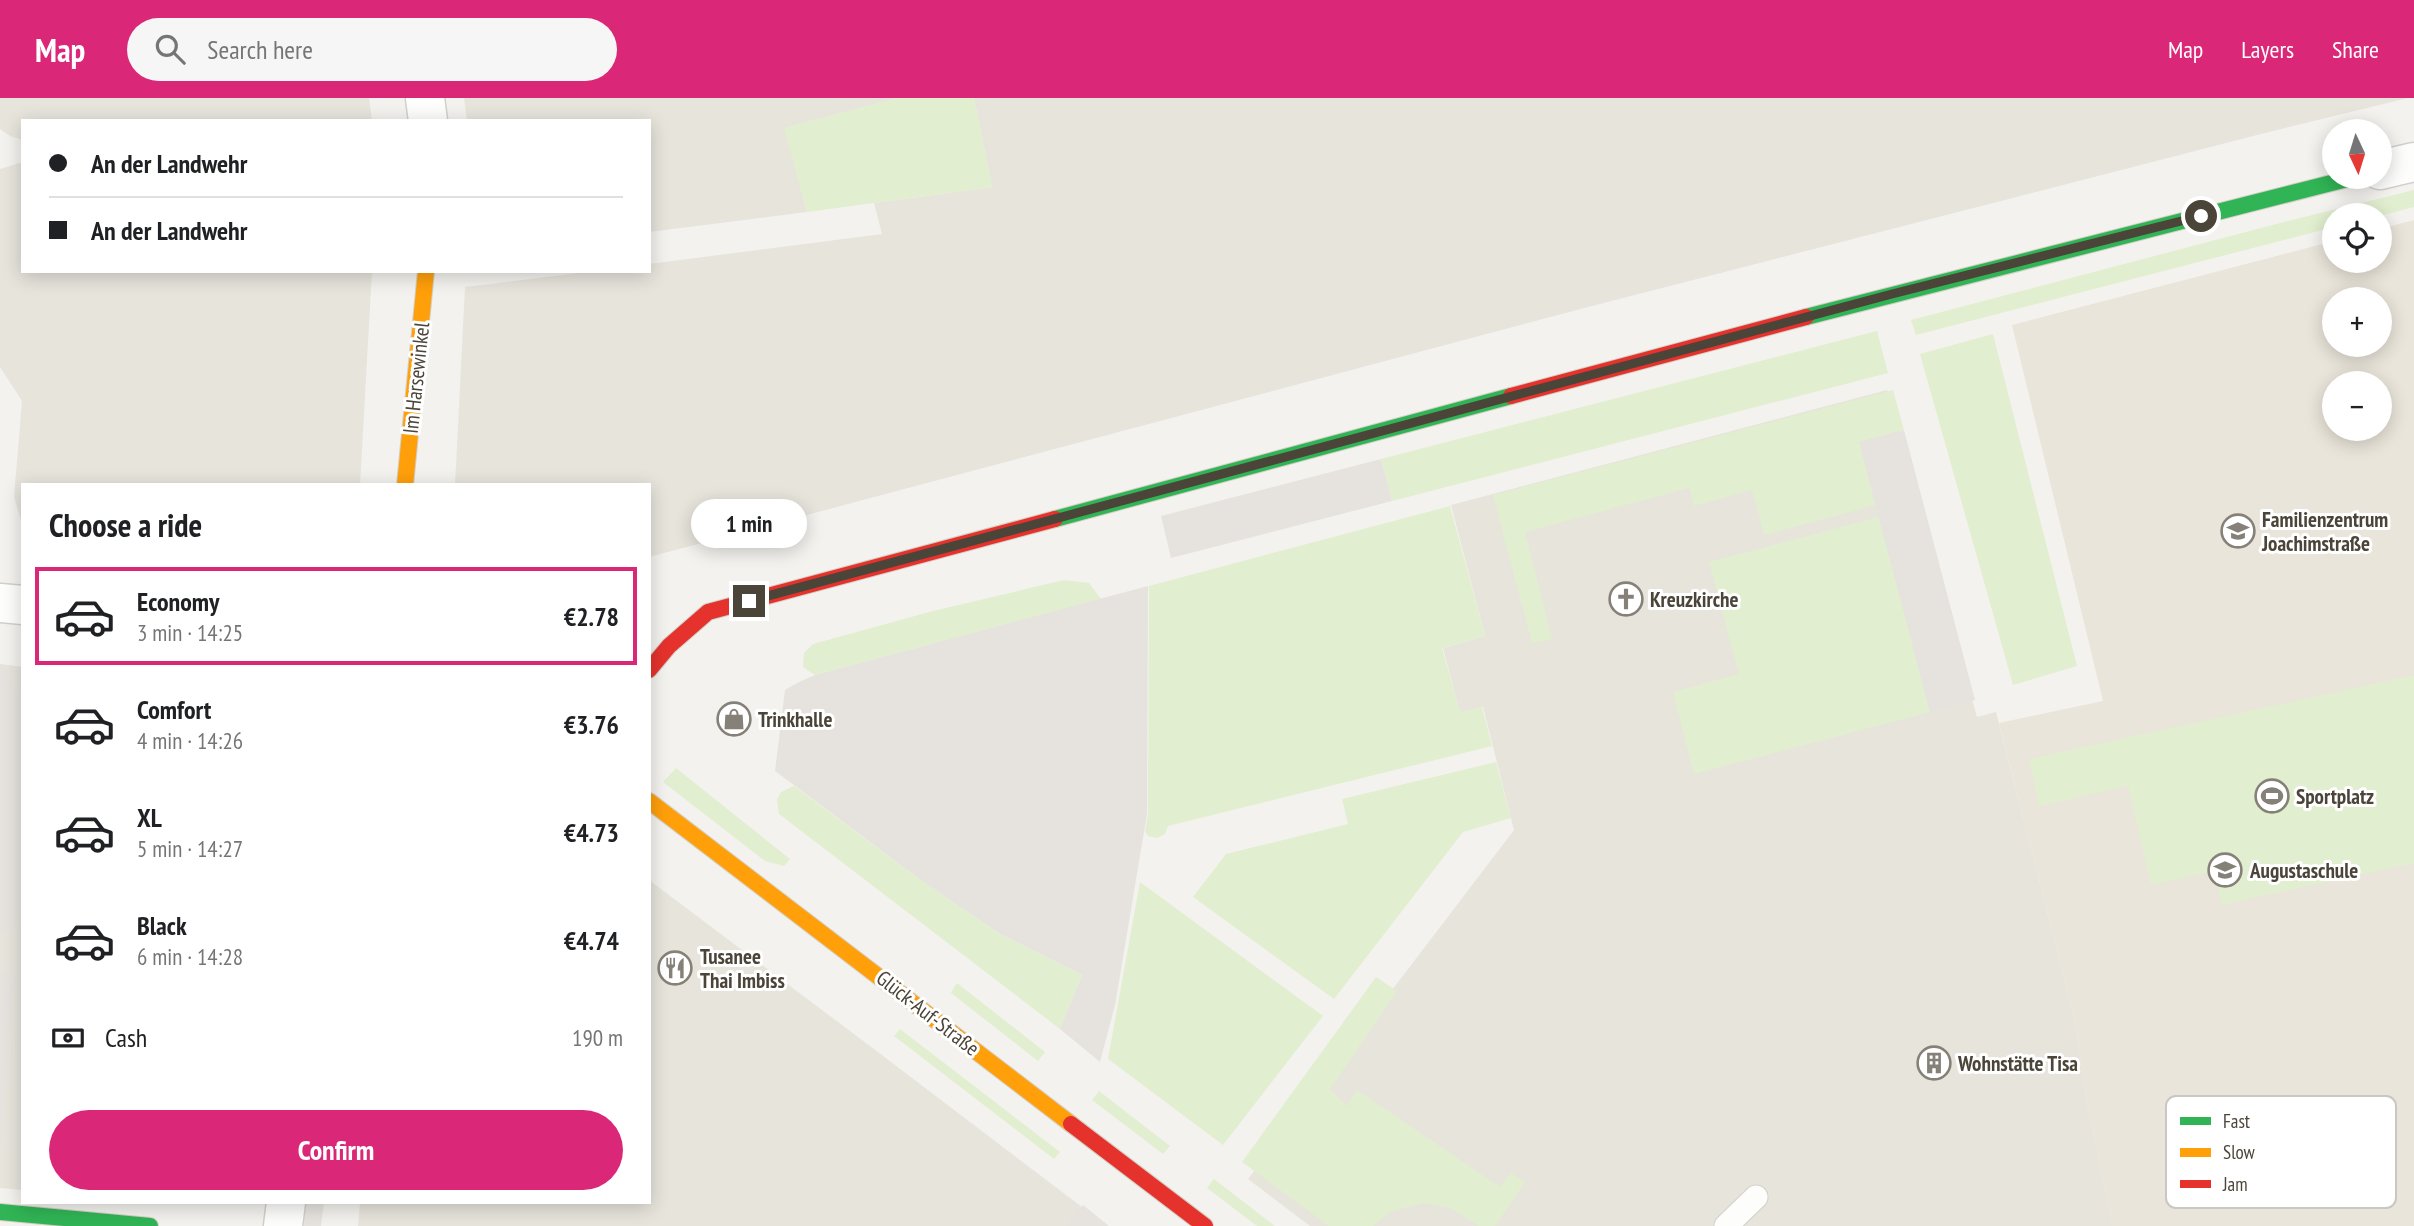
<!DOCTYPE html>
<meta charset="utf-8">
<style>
:root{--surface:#fff;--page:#f6f6f6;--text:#202124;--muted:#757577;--line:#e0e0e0;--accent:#db2777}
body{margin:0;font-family:"PT Sans Narrow",sans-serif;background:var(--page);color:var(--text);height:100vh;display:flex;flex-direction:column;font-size:26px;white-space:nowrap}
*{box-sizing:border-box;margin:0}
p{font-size:23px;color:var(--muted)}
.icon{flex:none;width:38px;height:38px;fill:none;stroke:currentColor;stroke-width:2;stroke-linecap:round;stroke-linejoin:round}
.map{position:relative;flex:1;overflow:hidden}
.panel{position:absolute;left:21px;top:385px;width:630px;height:721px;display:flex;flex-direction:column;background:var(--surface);border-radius:0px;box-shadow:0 4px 18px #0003}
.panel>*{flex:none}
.top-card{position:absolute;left:21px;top:21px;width:630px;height:154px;border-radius:0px;box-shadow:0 4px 18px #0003;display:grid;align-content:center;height:154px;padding:0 28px;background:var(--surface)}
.needle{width:46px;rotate:176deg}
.controls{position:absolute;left:2322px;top:21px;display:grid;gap:14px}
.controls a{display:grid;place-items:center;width:70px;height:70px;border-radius:50%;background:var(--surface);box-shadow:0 4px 18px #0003;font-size:35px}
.end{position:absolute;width:32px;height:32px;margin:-16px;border:9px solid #4b4439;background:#fff;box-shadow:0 0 0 4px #fff}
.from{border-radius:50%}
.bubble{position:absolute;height:49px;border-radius:24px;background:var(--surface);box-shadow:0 4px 18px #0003;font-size:23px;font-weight:600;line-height:49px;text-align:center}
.top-card b{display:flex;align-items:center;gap:24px;height:66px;font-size:26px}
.top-card b+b{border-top:2px solid var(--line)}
.top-card i{width:18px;height:18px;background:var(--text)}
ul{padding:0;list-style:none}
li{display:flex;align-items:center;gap:21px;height:98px;margin:0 14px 10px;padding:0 14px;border:4px solid transparent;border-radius:0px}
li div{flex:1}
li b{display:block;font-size:26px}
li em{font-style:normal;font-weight:600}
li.on{border-color:var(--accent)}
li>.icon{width:63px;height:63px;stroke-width:1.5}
h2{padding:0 28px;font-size:32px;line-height:84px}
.pay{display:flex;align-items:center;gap:18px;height:77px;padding:0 28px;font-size:26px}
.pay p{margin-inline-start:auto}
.button{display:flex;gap:14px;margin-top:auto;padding:14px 28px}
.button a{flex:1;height:80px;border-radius:42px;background:var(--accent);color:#fff;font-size:28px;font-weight:600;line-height:80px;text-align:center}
header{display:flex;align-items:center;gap:42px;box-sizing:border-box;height:98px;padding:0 35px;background:var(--accent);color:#fff}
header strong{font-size:33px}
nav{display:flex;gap:38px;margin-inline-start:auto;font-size:24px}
.search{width:490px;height:63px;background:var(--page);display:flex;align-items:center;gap:18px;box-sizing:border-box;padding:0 24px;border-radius:38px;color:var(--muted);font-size:26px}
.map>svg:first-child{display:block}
</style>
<header>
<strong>Map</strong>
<div class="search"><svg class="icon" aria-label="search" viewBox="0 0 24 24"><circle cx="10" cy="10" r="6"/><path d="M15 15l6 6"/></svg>Search here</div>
<nav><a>Map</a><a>Layers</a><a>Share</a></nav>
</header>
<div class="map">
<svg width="2414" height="1128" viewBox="0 0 2414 1128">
<rect width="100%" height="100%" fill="#f4f2ee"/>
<path fill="#e7e4dc" d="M 0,0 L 369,0 L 372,23 L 23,23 L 23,41 L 20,41 L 10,38 L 0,31 Z
M 464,0 L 898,0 L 785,30 L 807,114 L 649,134 L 649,23 L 467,23 Z
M 974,0 L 2408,0 L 2265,35 L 1592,208 L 649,459 L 649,387 L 455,387 L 465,189 L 593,173 L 649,173 L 649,166 L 882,136 L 874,105 L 992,89 Z
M 23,64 L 23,173 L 372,173 L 360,387 L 23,387 L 23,429 L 14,399 L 22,303 L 0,269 L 0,71 Z
M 1887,292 L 1977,619 L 1996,614 L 2074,919 L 2089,1016 L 2113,1128 L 1310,1128 L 1248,1081 L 1514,732 L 1483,609 L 1460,615 L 1443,550 L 1485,538 L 1451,407 Z
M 0,566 L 23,569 L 23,1092 L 0,1090 Z
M 649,782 L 862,942 L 1107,1128 L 358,1128 L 360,1104 L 649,1104 Z"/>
<path fill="#eae5da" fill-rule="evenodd" d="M 2414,122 L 2414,1128 L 2113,1128 L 2089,1016 L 2074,919 L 1999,625 L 2103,603 L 2012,227 L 2334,143 L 2334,163 L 2380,163 L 2380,131 ZM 2334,201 L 2380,201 L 2380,247 L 2334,247 ZM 2334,285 L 2380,285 L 2380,331 L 2334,331 Z"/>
<path fill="#e1eecf" d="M 898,0 L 974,0 L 992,89 L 807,114 L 784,30 Z
M 2414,92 L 2414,109 L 2380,118 L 2334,117 L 2334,129 L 1916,237 L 1911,222 L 2284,124 Z
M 1877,233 L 1888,275 L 1392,403 L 1381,361 Z
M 1993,236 L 2077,568 L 2013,587 L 1920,256 Z
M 1893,292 L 1904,332 L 1859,344 L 1876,407 L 1764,437 L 1752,392 L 1694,408 L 1689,390 L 1525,434 L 1552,541 L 1532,545 L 1493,397 Z
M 1450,408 L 1485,538 L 1442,550 L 1460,614 L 1482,609 L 1492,648 L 1168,728 L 1165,736 L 1157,740 L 1148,738 L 1145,734 L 1148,716 L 1149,488 Z
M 1879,419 L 1930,614 L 1694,676 L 1673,594 L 1739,576 L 1709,464 Z
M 1064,482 L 1089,485 L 1101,501 L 815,577 L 803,569 L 804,555 L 813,546 L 933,513 Z
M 2414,577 L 2414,765 L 2222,807 L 2215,773 L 2151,787 L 2128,688 L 2039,708 L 2029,661 Z
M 1496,664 L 1511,720 L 1463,734 L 1334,901 L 1193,799 L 1226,756 L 1348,726 L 1342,701 Z
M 676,670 L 790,761 L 784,768 L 765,763 L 663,684 Z
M 794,688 L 921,782 L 1000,836 L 1082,877 L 1060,931 L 779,716 L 777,702 L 781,694 Z
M 1140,784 L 1323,918 L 1223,1047 L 1108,961 Z
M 1376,879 L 1397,893 L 1330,991 L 1347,1008 L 1357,992 L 1500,1089 L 1511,1075 L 1525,1084 L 1495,1128 L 1479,1128 L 1451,1110 L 1423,1105 L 1390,1114 L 1373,1128 L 1329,1128 L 1242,1064 Z
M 957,885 L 1045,954 L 1038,963 L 951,895 Z
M 900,931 L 1060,1054 L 1054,1061 L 894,938 Z
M 1099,993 L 1170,1048 L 1163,1056 L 1092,1002 Z
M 1214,1081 L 1275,1128 L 1257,1128 L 1207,1090 Z"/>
<path fill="#e6e3df" d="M 1904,332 L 1975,602 L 1930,614 L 1859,344 Z
M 1381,361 L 1392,403 L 1171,460 L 1161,418 Z
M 1148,488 L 1147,716 L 1115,907 L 1100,964 L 1060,931 L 1082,877 L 1000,836 L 921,782 L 775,673 L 785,592 L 799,584 L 815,577 Z
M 0,566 L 4,567 L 18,595 L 23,592 L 23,821 L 0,837 Z
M 5,875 L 15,877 L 0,1054 L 0,879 Z
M 306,1104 L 324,1104 L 321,1128 L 304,1128 Z
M 1083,1107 L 1109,1128 L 1066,1128 Z"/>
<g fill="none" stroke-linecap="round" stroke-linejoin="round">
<defs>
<path id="lane" d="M 1726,1128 L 1756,1099"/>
<path id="street" d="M 425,0 L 428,23
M 2380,72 L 2414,64
M 0,505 L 23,507
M 283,1128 L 286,1104"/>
<path id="fast" d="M 1806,219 L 2355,79
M 1055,421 L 1511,298
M 0,1114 L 150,1128"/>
<path id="slow" d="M 405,387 L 426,173
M 649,703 L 1071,1026"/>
<path id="jam" d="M 1511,298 L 1806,219
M 649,572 L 669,548 L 708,514 L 1055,421
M 1071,1026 L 1205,1128"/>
</defs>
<use href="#lane" stroke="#d2d0cb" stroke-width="25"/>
<use href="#street" stroke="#d2d0cb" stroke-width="41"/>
<use href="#fast" stroke="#d3cfc5" stroke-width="18"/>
<use href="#slow" stroke="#d3cfc5" stroke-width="18"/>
<use href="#jam" stroke="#d3cfc5" stroke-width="18"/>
<use href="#lane" stroke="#fdfdfc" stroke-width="23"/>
<use href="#street" stroke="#fdfdfc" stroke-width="38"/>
<use href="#fast" stroke="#30b455" stroke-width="16"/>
<use href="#slow" stroke="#ff9f0a" stroke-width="16"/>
<use href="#jam" stroke="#e5322d" stroke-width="16"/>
</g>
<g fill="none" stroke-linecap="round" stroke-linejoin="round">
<path stroke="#4b4439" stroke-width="9" d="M 749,503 L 1892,196 L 2201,118"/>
</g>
<defs>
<symbol id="school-ring" viewBox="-11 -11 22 22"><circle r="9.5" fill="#fff" stroke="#868178" stroke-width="1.5"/><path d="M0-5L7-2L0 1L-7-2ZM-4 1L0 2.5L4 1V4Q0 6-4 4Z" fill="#868178"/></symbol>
<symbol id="church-ring" viewBox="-11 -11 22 22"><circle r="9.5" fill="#fff" stroke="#868178" stroke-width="1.5"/><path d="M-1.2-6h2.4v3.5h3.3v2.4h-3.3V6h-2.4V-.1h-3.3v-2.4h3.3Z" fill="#868178"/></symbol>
<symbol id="shop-ring" viewBox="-11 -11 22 22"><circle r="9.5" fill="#fff" stroke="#868178" stroke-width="1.5"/><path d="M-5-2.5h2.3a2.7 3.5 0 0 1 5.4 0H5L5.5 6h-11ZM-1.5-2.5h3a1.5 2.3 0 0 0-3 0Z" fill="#868178"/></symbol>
<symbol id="stadium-ring" viewBox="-11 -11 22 22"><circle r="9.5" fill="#fff" stroke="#868178" stroke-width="1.5"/><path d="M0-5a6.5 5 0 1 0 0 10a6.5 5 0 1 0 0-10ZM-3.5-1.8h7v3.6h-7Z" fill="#868178"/></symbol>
<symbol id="restaurant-ring" viewBox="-11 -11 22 22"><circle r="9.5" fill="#fff" stroke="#868178" stroke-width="1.5"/><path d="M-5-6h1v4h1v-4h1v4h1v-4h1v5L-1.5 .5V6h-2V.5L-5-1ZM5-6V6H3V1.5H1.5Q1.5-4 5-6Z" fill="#868178"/></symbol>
<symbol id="building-ring" viewBox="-11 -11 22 22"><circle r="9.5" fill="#fff" stroke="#868178" stroke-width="1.5"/><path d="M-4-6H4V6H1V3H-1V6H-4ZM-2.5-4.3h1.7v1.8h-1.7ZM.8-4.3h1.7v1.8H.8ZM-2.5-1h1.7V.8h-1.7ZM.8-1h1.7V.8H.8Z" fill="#868178"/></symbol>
</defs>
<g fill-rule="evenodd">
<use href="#school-ring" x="2219" y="414" width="38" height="38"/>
<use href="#church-ring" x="1607" y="482" width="38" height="38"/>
<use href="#shop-ring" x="715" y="602" width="38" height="38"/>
<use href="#stadium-ring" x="2253" y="679" width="38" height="38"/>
<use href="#school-ring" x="2206" y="753" width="38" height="38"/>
<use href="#restaurant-ring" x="656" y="851" width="38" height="38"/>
<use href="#building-ring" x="1915" y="946" width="38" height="38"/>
</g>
<g text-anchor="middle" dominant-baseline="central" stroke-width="6" stroke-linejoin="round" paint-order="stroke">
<g font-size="21" fill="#4b4439" stroke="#fff">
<text transform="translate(416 280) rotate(-84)">Im Harsewinkel</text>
<text transform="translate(928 915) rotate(38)">Glück-Auf-Straße</text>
</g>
<g font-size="21" font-weight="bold" fill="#4b4439" stroke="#fff" text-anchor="start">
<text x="2262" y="421">Familienzentrum<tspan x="2262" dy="24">Joachimstraße</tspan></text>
<text x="1650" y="501">Kreuzkirche</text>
<text x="758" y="621">Trinkhalle</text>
<text x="2296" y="698">Sportplatz</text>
<text x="2250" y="772">Augustaschule</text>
<text x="700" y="858">Tusanee<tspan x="700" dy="24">Thai Imbiss</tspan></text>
<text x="1958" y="965">Wohnstätte Tisa</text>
</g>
</g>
<rect x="2166" y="998" width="230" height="112" rx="10" fill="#fff" stroke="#c9c7c4" stroke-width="2"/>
<rect x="2180" y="1019" width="31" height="8" fill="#30b455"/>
<rect x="2180" y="1050" width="31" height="9" fill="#ff9f0a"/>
<rect x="2180" y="1082" width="31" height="8" fill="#e5322d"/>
<g font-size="19" fill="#4b4439">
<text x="2223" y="1030">Fast</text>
<text x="2223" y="1061">Slow</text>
<text x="2223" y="1093">Jam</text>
</g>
</svg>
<div class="controls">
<a><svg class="needle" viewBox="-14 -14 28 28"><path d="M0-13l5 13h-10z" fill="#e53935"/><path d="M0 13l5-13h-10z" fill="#757577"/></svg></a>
<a><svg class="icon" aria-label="locate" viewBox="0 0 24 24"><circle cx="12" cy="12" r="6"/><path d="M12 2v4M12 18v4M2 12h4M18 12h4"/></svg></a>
<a>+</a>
<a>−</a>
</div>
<i class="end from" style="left:2201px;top:118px"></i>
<i class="end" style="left:749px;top:503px"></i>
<div class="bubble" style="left:691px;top:401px;width:116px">1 min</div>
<div class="top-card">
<b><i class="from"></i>An der Landwehr</b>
<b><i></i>An der Landwehr</b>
</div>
<section class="panel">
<h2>Choose a ride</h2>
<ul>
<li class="on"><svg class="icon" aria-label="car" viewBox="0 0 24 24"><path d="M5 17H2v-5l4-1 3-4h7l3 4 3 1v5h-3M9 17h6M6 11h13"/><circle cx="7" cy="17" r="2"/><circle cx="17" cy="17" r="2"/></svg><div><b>Economy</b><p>3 min · 14:25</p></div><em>€2.78</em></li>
<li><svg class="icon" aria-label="car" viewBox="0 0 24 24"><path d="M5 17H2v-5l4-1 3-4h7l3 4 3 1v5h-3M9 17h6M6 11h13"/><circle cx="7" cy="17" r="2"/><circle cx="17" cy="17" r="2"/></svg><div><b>Comfort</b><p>4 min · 14:26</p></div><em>€3.76</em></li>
<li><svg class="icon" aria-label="car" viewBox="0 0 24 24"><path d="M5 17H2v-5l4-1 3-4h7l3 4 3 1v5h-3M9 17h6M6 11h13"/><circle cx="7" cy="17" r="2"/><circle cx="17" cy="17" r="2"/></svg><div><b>XL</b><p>5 min · 14:27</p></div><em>€4.73</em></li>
<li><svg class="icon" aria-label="car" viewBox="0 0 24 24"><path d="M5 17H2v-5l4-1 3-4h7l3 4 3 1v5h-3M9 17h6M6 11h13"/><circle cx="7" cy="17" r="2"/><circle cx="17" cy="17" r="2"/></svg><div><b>Black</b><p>6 min · 14:28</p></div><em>€4.74</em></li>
</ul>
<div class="pay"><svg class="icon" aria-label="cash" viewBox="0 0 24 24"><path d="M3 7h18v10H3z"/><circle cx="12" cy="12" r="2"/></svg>Cash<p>190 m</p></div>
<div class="button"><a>Confirm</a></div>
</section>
</div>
